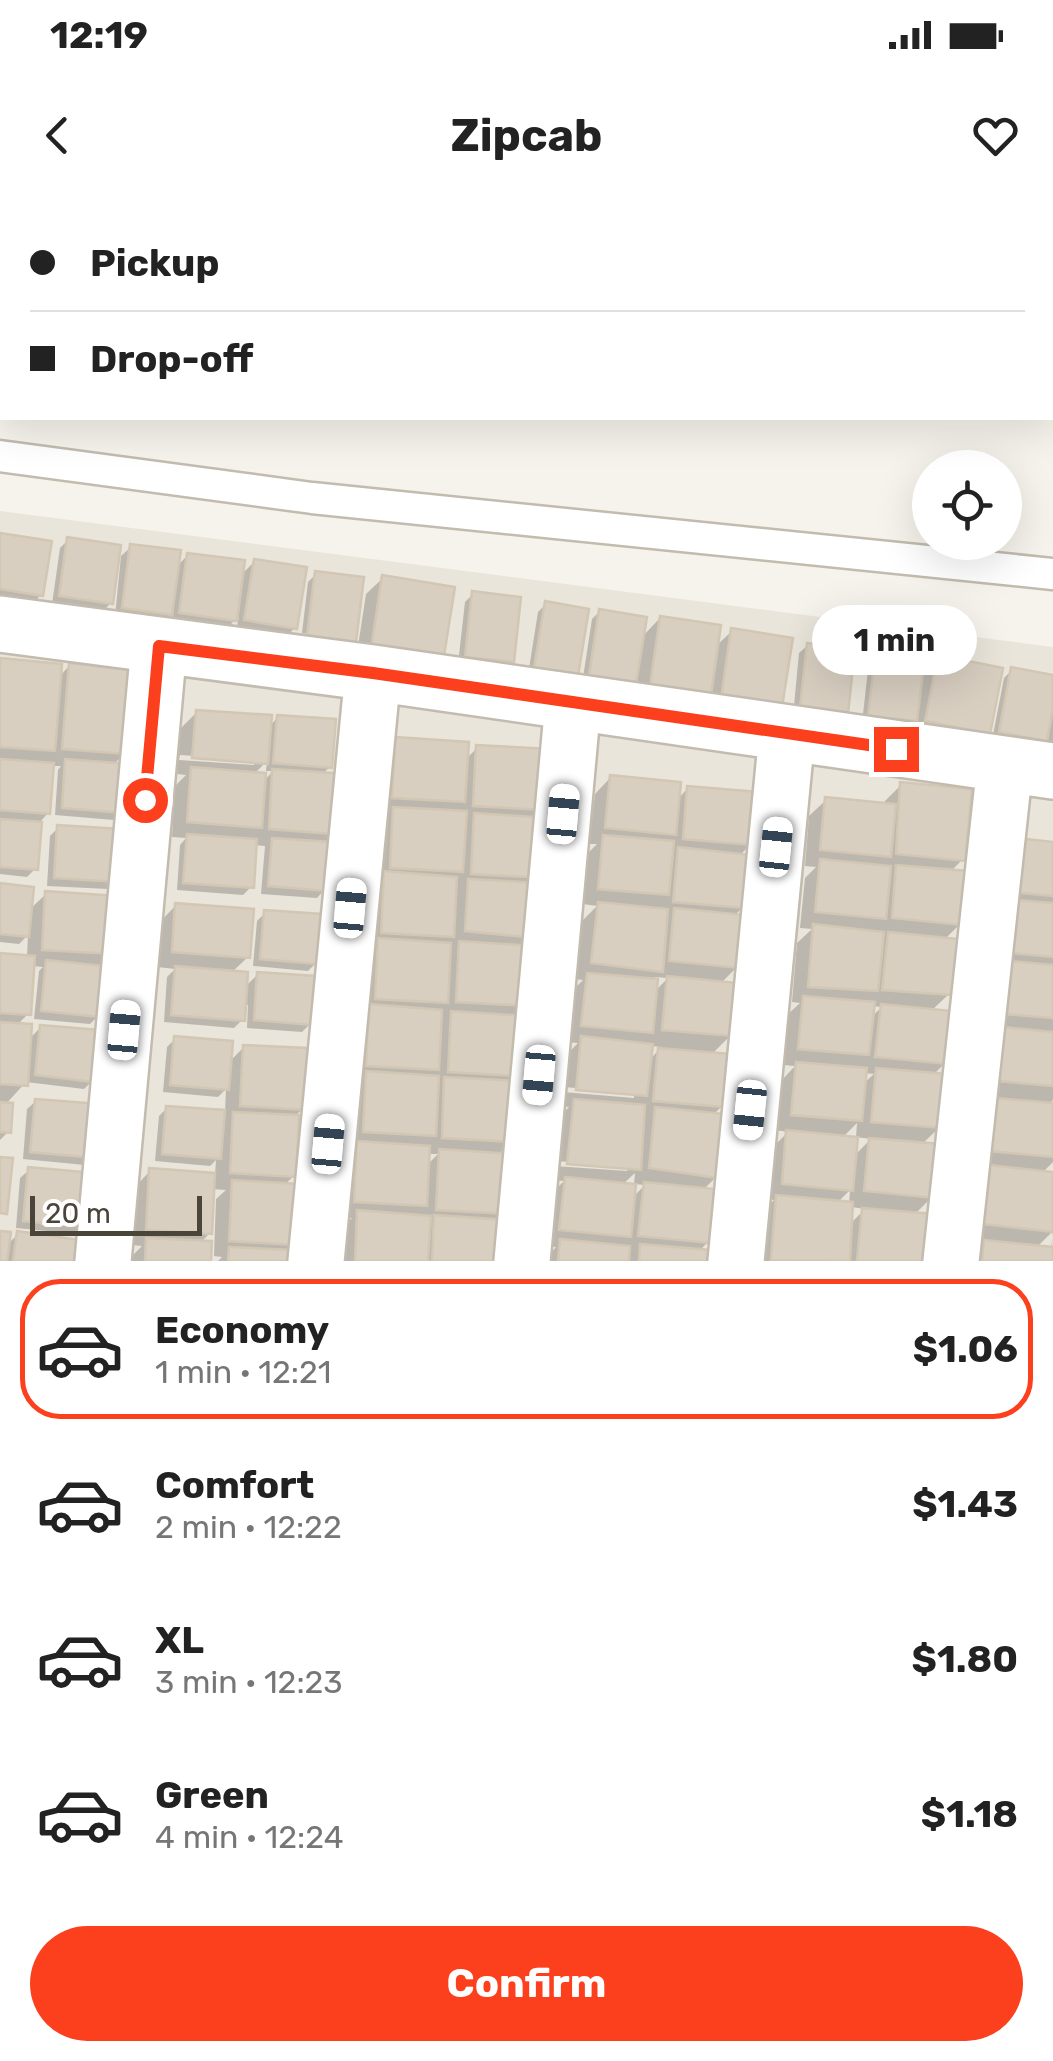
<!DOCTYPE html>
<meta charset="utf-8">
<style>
:root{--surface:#fff;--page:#f6f6f6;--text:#222;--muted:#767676;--line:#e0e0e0;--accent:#fc3f1d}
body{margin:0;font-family:Rubik,sans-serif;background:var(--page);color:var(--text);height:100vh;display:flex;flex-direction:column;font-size:38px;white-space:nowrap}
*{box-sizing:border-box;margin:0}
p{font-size:32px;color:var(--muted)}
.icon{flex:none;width:55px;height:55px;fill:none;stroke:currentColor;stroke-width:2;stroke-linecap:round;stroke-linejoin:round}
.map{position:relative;height:1061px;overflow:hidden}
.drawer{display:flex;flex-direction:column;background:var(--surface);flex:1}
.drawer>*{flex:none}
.banner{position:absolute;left:0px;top:0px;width:1055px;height:220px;box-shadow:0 10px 40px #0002;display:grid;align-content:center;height:220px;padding:0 30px;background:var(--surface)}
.fabs{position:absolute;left:912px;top:250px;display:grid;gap:20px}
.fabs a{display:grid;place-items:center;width:110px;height:110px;border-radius:50%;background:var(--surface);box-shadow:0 10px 40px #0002;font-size:50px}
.scale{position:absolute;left:30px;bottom:25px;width:172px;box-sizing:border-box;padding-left:10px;border:5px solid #4b4439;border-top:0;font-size:28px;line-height:35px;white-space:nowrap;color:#4b4439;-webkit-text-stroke:8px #fff;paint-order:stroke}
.end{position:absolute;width:45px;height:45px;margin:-22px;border:12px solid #fc3f1d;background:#fff;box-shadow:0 0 0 5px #fff}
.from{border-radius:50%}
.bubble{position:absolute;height:70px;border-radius:35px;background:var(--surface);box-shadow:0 10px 40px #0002;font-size:32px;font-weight:700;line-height:70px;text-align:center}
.car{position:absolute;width:30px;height:60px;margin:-30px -15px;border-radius:12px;box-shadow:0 0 8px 2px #0007;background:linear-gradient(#fff 24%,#345 0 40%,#fff 0 76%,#345 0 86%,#fff 0)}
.banner b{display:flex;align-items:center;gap:35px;height:95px;font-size:38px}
.banner b+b{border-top:2px solid var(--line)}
.banner i{width:25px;height:25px;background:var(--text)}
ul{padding:18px 0 0;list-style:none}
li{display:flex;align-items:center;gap:30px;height:140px;margin:0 20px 15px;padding:0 10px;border:5px solid transparent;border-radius:40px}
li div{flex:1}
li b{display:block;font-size:38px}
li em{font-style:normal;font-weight:700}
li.current{border-color:var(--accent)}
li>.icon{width:90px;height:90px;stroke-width:1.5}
.button{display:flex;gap:20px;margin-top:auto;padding:20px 30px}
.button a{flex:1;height:115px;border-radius:60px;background:var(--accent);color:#fff;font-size:40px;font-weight:700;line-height:115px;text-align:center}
.status{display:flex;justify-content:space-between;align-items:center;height:70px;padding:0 50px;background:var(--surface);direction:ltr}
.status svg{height:28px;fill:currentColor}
header{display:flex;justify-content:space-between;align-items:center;height:130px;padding:0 30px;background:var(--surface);font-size:45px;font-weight:700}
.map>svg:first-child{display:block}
</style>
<div class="status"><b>12:19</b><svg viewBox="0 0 49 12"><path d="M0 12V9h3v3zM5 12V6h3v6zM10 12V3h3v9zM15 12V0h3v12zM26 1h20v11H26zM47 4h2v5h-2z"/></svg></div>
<header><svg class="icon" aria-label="back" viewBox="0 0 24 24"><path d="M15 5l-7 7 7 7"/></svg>Zipcab<svg class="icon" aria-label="heart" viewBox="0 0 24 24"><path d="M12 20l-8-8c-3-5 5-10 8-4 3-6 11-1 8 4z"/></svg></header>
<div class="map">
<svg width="1053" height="1061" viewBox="0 0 1053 1061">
<rect width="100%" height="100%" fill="#f6f3ec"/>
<path fill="#eae5da" d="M 0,311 L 1053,447 L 1053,1061 L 0,1061 Z"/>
<path fill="#0003" fill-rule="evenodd" d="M 0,336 L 41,395 L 33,403 L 0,398 Z
M 68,340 L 111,403 L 103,411 L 52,404 L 60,348 Z
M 131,347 L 176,367 L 188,355 L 241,375 L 254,362 L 295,428 L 286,436 L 237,427 L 239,416 L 227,428 L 172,420 L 174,410 L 162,422 L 115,416 L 121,356 Z
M 316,374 L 354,441 L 345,449 L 350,444 L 350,439 L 302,433 L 308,382 Z
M 383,378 L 424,478 L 355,466 L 366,394 Z
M 473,394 L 511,461 L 503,469 L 458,464 L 465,402 Z
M 546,404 L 575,475 L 528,475 L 538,412 Z
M 600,411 L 641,438 L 660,418 L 715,447 L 732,431 L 780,506 L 635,502 L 638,478 L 626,491 L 582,484 L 592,419 Z
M 808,445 L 852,450 L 793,516 L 799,453 Z
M 877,452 L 920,476 L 939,457 L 988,533 L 971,549 L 910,537 L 913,521 L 906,528 L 862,523 L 869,460 Z
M 0,461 L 59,477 L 69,466 L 125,553 L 113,565 L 122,612 L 114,620 L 55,615 L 58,570 L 61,566 L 51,566 L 48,613 L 40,622 L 35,669 L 27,677 L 0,674 Z
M 1012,470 L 1053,477 L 1053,560 L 992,540 L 1004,478 Z
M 197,512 L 269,527 L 278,517 L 330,567 L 321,575 L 346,577 L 325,689 L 317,698 L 261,694 L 265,646 L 254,645 L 251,687 L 243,695 L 177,690 L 180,645 L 186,638 L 172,637 L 175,586 L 186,575 L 177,574 L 180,529 ZM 180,555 L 254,560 L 254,565 L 179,560 ZM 267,561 L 266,571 L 273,571 L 263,582 L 254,574 Z
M 396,540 L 465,560 L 477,548 L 547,552 L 526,805 L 513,818 L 512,941 L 498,955 L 503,1061 L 340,1061 L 341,1029 L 352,1018 L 339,1018 L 377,626 L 389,614 L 377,614 L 380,556 ZM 428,954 L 438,954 L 427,965 Z
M 611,577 L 677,600 L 688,588 L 751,644 L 739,656 L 743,707 L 733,717 L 737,767 L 720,784 L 731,835 L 711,855 L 722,906 L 713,915 L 716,977 L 702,991 L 708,1042 L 698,1052 L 707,1061 L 544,1061 L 556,1047 L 544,1046 L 549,996 L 564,981 L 552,980 L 558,918 L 569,907 L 561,906 L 566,855 L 578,843 L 566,842 L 571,792 L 583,780 L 575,779 L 582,721 L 597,706 L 583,704 L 587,654 L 597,644 L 589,644 L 595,594 ZM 655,777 L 668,778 L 654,792 ZM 650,846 L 662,847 L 648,861 ZM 564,887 L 634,893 L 634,898 L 563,892 ZM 555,961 L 627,966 L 627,971 L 554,966 ZM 635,973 L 634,984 L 645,985 L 632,998 L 622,985 Z
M 901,585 L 962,660 L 950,672 L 960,724 L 944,740 L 949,794 L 931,811 L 945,863 L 932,876 L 940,927 L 921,945 L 932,997 L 914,1015 L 926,1061 L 757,1061 L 761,1014 L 774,1000 L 766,999 L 771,949 L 788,932 L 775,930 L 781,881 L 795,866 L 783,865 L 787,815 L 800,803 L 792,802 L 797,743 L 812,729 L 800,728 L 805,678 L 816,667 L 805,666 L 809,616 L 826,600 L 884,605 L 884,602 ZM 872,806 L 882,807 L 870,818 ZM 864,873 L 874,874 L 863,884 ZM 857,923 L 856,937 L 871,939 L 854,956 L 842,938 ZM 850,990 L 849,1004 L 837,1003 ZM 851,1007 L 865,1009 L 850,1024 Z
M 58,628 L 116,681 L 108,689 L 47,686 L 50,636 Z
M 1053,644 L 1053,900 L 1048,905 L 1053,906 L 1053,962 L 1042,973 L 1053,974 L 1052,1061 L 968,1061 L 986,1042 L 967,1039 L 979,917 L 998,898 L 983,896 L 997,708 ZM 1053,1031 L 1051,1049 L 1036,1048 Z
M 0,686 L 29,710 L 46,694 L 112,753 L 96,768 L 98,816 L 90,824 L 34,819 L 39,771 L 43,767 L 32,766 L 28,814 L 17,825 L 28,840 L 40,828 L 92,881 L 84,889 L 26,882 L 5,905 L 8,932 L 0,940 L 0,755 L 27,757 L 28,735 L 19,744 L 0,742 Z
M 176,705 L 248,757 L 231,773 L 245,787 L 258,774 L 310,824 L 302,832 L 247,828 L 248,805 L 244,804 L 242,820 L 234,828 L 164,822 L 167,777 L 175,769 L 157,767 L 160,722 Z
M 265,713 L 316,763 L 308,771 L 253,766 L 257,721 Z
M 175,839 L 228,863 L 244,847 L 303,909 L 296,915 L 294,976 L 284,985 L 293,1044 L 285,1052 L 291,1061 L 218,1061 L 222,1057 L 214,1056 L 216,999 L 226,990 L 212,989 L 210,1033 L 200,1043 L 208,1061 L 130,1061 L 131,1057 L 142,1046 L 131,1045 L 134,988 L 150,971 L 215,975 L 216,960 L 210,966 L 155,961 L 159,916 L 167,908 L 225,912 L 226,889 L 218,897 L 163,892 L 167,847 Z
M 36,901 L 97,907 L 85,965 L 23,959 L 27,909 Z
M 29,970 L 86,1025 L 78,1034 L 16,1028 L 20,978 Z
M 0,1033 L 7,1045 L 18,1034 L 82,1061 L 0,1061 Z"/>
<path fill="#d8cfc1" stroke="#d3c7b4" stroke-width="2.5" d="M 0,333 L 52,341 L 43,396 L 0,389 Z
M 67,337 L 121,345 L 113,404 L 59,396 Z
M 130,344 L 181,350 L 172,415 L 122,408 Z
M 187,353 L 245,360 L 237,421 L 179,413 Z
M 254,359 L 307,367 L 297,429 L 244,420 Z
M 315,371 L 364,377 L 356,442 L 307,436 Z
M 382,375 L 455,387 L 443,462 L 371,450 Z
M 472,391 L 521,397 L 514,462 L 465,457 Z
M 545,401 L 589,409 L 578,476 L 534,468 Z
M 599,409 L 647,417 L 636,484 L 589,476 Z
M 660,416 L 721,425 L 711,495 L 650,486 Z
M 731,428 L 793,438 L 782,507 L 721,499 Z
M 807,443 L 855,448 L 848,514 L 800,508 Z
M 876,449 L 925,455 L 917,521 L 868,516 Z
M 938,455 L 1003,468 L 990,534 L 925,521 Z
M 0,458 L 62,464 L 55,551 L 0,547 Z
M 69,463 L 135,470 L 127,554 L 62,549 Z
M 1011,467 L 1053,475 L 1053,508 L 1047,541 L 999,532 Z
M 196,510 L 272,515 L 268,564 L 192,558 Z
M 277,515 L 336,519 L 332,568 L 273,563 Z
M 395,537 L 469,542 L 465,602 L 392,598 Z
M 476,545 L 550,549 L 546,610 L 473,606 Z
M 0,559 L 54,563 L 50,614 L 0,610 Z
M 65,559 L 128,564 L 124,613 L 62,608 Z
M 191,567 L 266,573 L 262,628 L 187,622 Z
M 272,569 L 348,574 L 345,635 L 269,629 Z
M 610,575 L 681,582 L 676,635 L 605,628 Z
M 900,582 L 972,589 L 965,661 L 896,654 Z
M 687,586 L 758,592 L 754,645 L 683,639 Z
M 825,597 L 896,604 L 891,657 L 820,650 Z
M 393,607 L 467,611 L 463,672 L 390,668 Z
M 474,613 L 547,618 L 544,678 L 471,674 Z
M 0,619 L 42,622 L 38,670 L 0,667 Z
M 57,625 L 121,629 L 118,682 L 54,678 Z
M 187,634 L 257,639 L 254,688 L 183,683 Z
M 603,635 L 674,641 L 669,695 L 598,689 Z
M 272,638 L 331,642 L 327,691 L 268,686 Z
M 1017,638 L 1053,642 L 1053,696 L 1012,692 Z
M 678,647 L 750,655 L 745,708 L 673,702 Z
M 820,659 L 891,666 L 886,719 L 815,712 Z
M 896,665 L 968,671 L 962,725 L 892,718 Z
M 384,671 L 457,677 L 454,737 L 381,733 Z
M 468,679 L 542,683 L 537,738 L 465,731 Z
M 0,683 L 34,687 L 29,737 L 0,734 Z
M 45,691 L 117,696 L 114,754 L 42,750 Z
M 1016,700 L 1053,703 L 1053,757 L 1012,753 Z
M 598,702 L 668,709 L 663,772 L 591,763 Z
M 175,703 L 254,709 L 250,758 L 172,752 Z
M 674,708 L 745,715 L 740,768 L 669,761 Z
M 264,710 L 323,714 L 318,764 L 260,759 Z
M 813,724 L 884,732 L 878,791 L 808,787 Z
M 888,732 L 959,739 L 951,795 L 882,790 Z
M 378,738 L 451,743 L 448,803 L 375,799 Z
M 459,741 L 532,746 L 529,806 L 456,802 Z
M 0,753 L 35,756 L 31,815 L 0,813 Z
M 46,760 L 105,766 L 100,817 L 41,811 Z
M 1010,761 L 1053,765 L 1053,818 L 1004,814 Z
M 175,766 L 248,772 L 245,821 L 171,815 Z
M 257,772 L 316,776 L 313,825 L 254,820 Z
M 587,773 L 658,779 L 653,833 L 581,826 Z
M 667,776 L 738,783 L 733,836 L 662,830 Z
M 803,796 L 875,802 L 869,855 L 798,849 Z
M 369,804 L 442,810 L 439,870 L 366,866 Z
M 881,804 L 952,811 L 947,864 L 875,857 Z
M 451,811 L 525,816 L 521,876 L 448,872 Z
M 0,822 L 32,824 L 28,886 L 0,884 Z
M 40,825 L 99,830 L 94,882 L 35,875 Z
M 1003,827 L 1053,832 L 1053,886 L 998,881 Z
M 174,836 L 233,841 L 229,890 L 170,885 Z
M 581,836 L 653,844 L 647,896 L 576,890 Z
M 243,845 L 308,848 L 305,910 L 240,906 Z
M 658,848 L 730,854 L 724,907 L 653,901 Z
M 796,862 L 867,868 L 862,921 L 791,915 Z
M 876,868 L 947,874 L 942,928 L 871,922 Z
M 366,871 L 439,876 L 436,936 L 363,932 Z
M 444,877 L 518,881 L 514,942 L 442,938 Z
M 995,898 L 1053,903 L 1053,957 L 989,951 Z
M 35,899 L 100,904 L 96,958 L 30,952 Z
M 574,899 L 645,905 L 641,970 L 567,964 Z
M 0,902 L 13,903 L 11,933 L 0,932 Z
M 166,906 L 225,910 L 221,959 L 162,954 Z
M 655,907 L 725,914 L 718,978 L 649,968 Z
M 233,912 L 299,915 L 296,977 L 230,973 Z
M 786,930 L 858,937 L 853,991 L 782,984 Z
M 869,938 L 940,944 L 934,998 L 864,991 Z
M 357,941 L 430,946 L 427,1006 L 354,1002 Z
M 439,949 L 513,954 L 509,1014 L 436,1010 Z
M 0,957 L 13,958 L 7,1014 L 0,1013 Z
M 989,965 L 1053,972 L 1053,1032 L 982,1024 Z
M 28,967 L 93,973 L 88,1027 L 23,1021 Z
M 149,968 L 215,973 L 212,1034 L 146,1030 Z
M 565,977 L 636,984 L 631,1037 L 559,1030 Z
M 232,980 L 298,984 L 295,1045 L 229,1041 Z
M 644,982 L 715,989 L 710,1043 L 638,1036 Z
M 776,995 L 853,1002 L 850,1061 L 771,1060 Z
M 862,1008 L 933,1014 L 929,1061 L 857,1061 Z
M 357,1010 L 431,1016 L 428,1061 L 355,1061 Z
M 434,1015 L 508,1020 L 505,1061 L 432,1061 Z
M 0,1031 L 11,1032 L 7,1061 L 0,1061 Z
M 17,1031 L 87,1041 L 84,1061 L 13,1061 Z
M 146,1038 L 212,1041 L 211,1061 L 145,1061 Z
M 560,1039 L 630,1046 L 629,1061 L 558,1061 Z
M 984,1040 L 1053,1047 L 1053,1061 L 982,1061 Z
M 640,1044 L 711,1050 L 710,1061 L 639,1061 Z
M 229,1047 L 294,1050 L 294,1061 L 228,1061 Z"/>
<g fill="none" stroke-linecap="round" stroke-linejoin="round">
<defs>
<path id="lane" d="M 0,256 L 312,298 L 1053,374"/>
<path id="street" d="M 0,424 L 373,473 L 1053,571
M 103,1061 L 159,446
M 316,1061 L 373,473
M 522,1061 L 573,503
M 736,1061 L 787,534
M 951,1061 L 1005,565"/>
</defs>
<use href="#lane" stroke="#c2bbae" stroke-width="35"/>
<use href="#street" stroke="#c2bbae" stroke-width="60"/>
<use href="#lane" stroke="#fff" stroke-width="30"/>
<use href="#street" stroke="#fff" stroke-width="55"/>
</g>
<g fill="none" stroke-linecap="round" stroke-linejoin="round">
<path stroke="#fc3f1d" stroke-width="12" d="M 145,600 L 159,446 L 373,473 L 896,549"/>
</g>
</svg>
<div class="fabs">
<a><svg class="icon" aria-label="locate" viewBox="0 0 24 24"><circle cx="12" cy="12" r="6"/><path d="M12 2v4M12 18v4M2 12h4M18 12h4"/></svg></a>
</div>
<div class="scale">20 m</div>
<i class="end from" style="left:145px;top:600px"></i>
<i class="end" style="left:896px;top:549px"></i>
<div class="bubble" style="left:812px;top:405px;width:165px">1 min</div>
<i class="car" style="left:563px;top:614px;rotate:5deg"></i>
<i class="car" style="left:776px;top:647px;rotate:6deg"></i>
<i class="car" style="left:350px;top:708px;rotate:5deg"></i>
<i class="car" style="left:124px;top:830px;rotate:5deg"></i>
<i class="car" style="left:539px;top:875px;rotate:185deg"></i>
<i class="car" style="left:750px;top:910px;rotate:186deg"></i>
<i class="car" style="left:328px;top:944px;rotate:5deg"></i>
<div class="banner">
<b><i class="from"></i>Pickup</b>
<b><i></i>Drop-off</b>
</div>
</div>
<section class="drawer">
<ul>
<li class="current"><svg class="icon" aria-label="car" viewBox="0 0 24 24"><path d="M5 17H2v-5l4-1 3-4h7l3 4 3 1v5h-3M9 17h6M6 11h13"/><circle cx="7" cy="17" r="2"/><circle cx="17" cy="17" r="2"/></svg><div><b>Economy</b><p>1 min · 12:21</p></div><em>$1.06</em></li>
<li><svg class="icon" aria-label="car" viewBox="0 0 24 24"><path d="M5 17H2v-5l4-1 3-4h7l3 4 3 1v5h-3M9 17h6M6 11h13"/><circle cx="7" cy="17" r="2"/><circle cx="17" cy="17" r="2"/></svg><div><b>Comfort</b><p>2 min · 12:22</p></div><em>$1.43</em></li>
<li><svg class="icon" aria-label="car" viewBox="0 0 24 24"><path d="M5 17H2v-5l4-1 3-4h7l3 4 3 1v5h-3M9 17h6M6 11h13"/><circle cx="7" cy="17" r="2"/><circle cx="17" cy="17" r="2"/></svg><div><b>XL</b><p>3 min · 12:23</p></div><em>$1.80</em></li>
<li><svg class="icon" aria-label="car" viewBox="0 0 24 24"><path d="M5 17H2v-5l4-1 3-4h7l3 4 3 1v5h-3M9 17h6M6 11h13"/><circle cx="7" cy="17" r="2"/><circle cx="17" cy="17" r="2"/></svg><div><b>Green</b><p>4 min · 12:24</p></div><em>$1.18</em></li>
</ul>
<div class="button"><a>Confirm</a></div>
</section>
